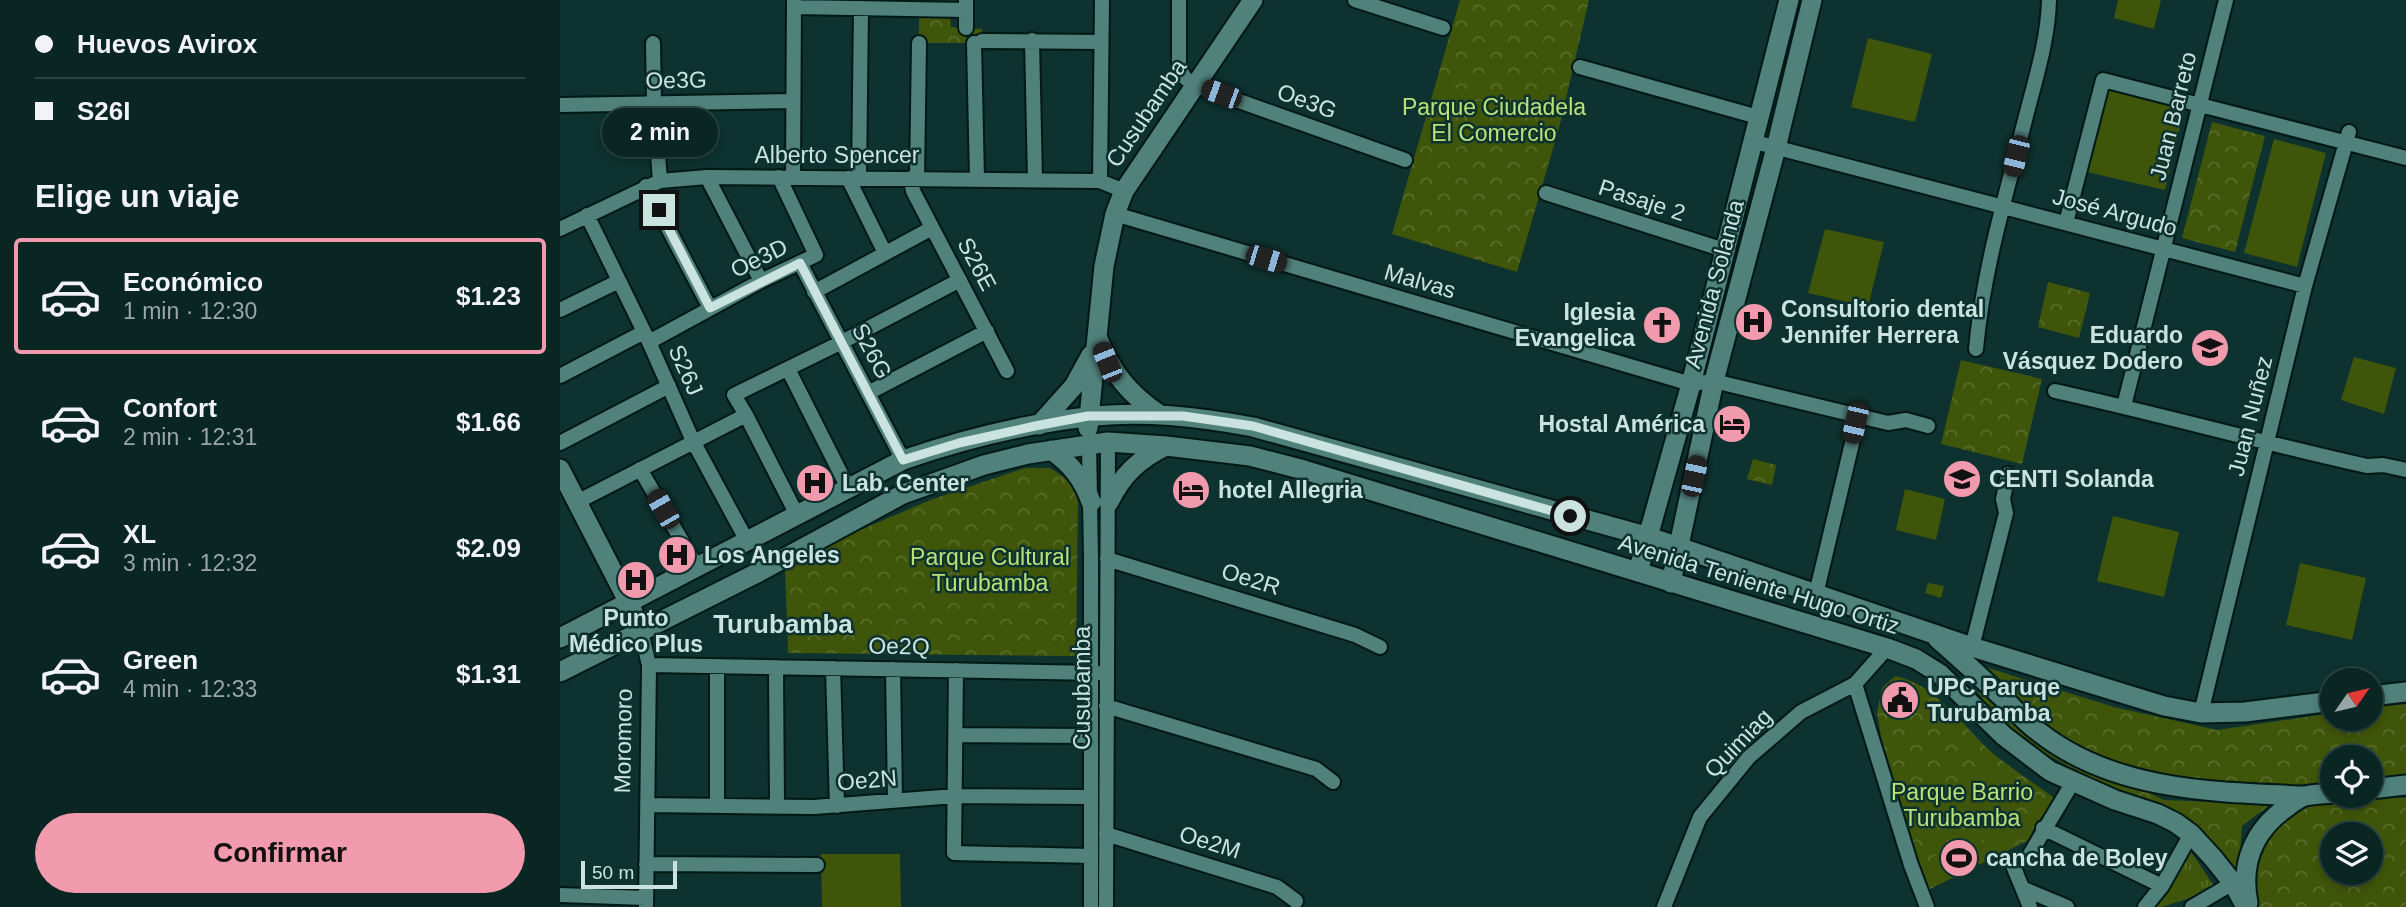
<!DOCTYPE html>
<html lang="es">
<meta charset="utf-8">
<style>
:root{--surface:#0a2623;--page:#183230;--text:#f1f3f6;--muted:#99a5a6;--line:#2a4341;--accent:#f29aad}
body{margin:0;font-family:Arial,sans-serif;background:var(--page);color:var(--text);height:100vh;display:flex;flex-direction:column;font-size:26px;white-space:nowrap}
*{box-sizing:border-box;margin:0}
p{font-size:23px;color:var(--muted)}
.icon{flex:none;width:38px;height:38px;fill:none;stroke:currentColor;stroke-width:2;stroke-linecap:round;stroke-linejoin:round}
.map{position:relative;flex:1;overflow:hidden}
.drawer{display:flex;flex-direction:column;background:var(--surface);width:560px}
.drawer>*{flex:none}
.top-card{display:grid;align-content:center;height:154px;padding:0 35px;background:var(--surface)}
.needle{width:46px;rotate:56deg}
.tools{position:absolute;left:1760px;top:668px;display:grid;gap:14px}
.tools a{display:grid;place-items:center;width:63px;height:63px;border-radius:50%;background:var(--surface);box-shadow:0 4px 10px #0003,0 0 0 2px var(--line);font-size:35px}
.scale{position:absolute;left:21px;bottom:18px;width:96px;box-sizing:border-box;padding-left:7px;border:4px solid #cae3df;border-top:0;font-size:19px;line-height:24px;white-space:nowrap;color:#cae3df;-webkit-text-stroke:5px #0d322f;paint-order:stroke}
.end{position:absolute;width:32px;height:32px;margin:-16px;border:9px solid #cae3df;background:#111;box-shadow:0 0 0 4px #111}
.from{border-radius:50%}
.bubble{position:absolute;height:49px;border-radius:24px;background:var(--surface);box-shadow:0 4px 10px #0003,0 0 0 2px var(--line);font-size:23px;font-weight:700;line-height:49px;text-align:center}
.car{position:absolute;width:21px;height:42px;margin:-21px -10px;border-radius:9px;box-shadow:0 0 5px 2px #0007;background:linear-gradient(#222 24%,#8ab4d8 0 40%,#222 0 76%,#8ab4d8 0 86%,#222 0)}
.top-card b{display:flex;align-items:center;gap:24px;height:66px;font-size:26px}
.top-card b+b{border-top:2px solid var(--line)}
.top-card i{width:18px;height:18px;background:var(--text)}
ul{padding:0;list-style:none}
li{display:flex;align-items:center;gap:21px;height:116px;margin:0 14px 10px;padding:0 21px;border:4px solid transparent;border-radius:7px}
li div{flex:1}
li b{display:block;font-size:26px}
li em{font-style:normal;font-weight:700}
li.current{border-color:var(--accent)}
li>.icon{width:63px;height:63px;stroke-width:1.5}
h2{padding:0 35px;font-size:32px;line-height:84px}
.button{display:flex;gap:14px;margin-top:auto;padding:14px 35px}
.button a{flex:1;height:80px;border-radius:42px;background:var(--accent);color:#111;font-size:28px;font-weight:700;line-height:80px;text-align:center}
main{display:flex;flex:1;min-height:0}
.map>svg:first-child{display:block}
</style>
<main>
<section class="drawer">
<div class="top-card">
<b><i class="from"></i>Huevos Avirox</b>
<b><i></i>S26I</b>
</div>
<h2>Elige un viaje</h2>
<ul>
<li class="current"><svg class="icon" aria-label="car" viewBox="0 0 24 24"><path d="M5 17H2v-5l4-1 3-4h7l3 4 3 1v5h-3M9 17h6M6 11h13"/><circle cx="7" cy="17" r="2"/><circle cx="17" cy="17" r="2"/></svg><div><b>Económico</b><p>1 min · 12:30</p></div><em>$1.23</em></li>
<li><svg class="icon" aria-label="car" viewBox="0 0 24 24"><path d="M5 17H2v-5l4-1 3-4h7l3 4 3 1v5h-3M9 17h6M6 11h13"/><circle cx="7" cy="17" r="2"/><circle cx="17" cy="17" r="2"/></svg><div><b>Confort</b><p>2 min · 12:31</p></div><em>$1.66</em></li>
<li><svg class="icon" aria-label="car" viewBox="0 0 24 24"><path d="M5 17H2v-5l4-1 3-4h7l3 4 3 1v5h-3M9 17h6M6 11h13"/><circle cx="7" cy="17" r="2"/><circle cx="17" cy="17" r="2"/></svg><div><b>XL</b><p>3 min · 12:32</p></div><em>$2.09</em></li>
<li><svg class="icon" aria-label="car" viewBox="0 0 24 24"><path d="M5 17H2v-5l4-1 3-4h7l3 4 3 1v5h-3M9 17h6M6 11h13"/><circle cx="7" cy="17" r="2"/><circle cx="17" cy="17" r="2"/></svg><div><b>Green</b><p>4 min · 12:33</p></div><em>$1.31</em></li>
</ul>
<div class="button"><a>Confirmar</a></div>
</section>
<div class="map">
<svg width="1846" height="907" viewBox="0 0 1846 907">
<defs>
<pattern id="grass-tufts" width="24" height="20" patternUnits="userSpaceOnUse" patternTransform="scale(1.75)"><rect width="24" height="20" fill="#3f5509"/><path d="M3 7l-1-3M5 7V3M7 7l1-3M15 17l-1-3M17 17v-4M19 17l1-3" fill="none" stroke="#596d2c"/></pattern>
<pattern id="park-crowns" width="20" height="18" patternUnits="userSpaceOnUse" patternTransform="scale(1.75)"><rect width="20" height="18" fill="#3f5509"/><path d="M2 6a3 3 0 1 1 6 0M12 15a3 3 0 1 1 6 0" fill="none" stroke="#596d2c"/></pattern>
</defs>
<rect width="100%" height="100%" fill="#0d322f"/>
<path fill="url(#grass-tufts)" d="M 1627,846 L 1656,889 L 1602,907 L 1593,907 Z"/>
<path fill="url(#park-crowns)" fill-rule="evenodd" d="M 900,0 L 1029,0 L 999,128 L 957,272 L 832,234 Z
M 359,14 L 390,15 L 391,27 L 422,29 L 422,43 L 359,43 Z
M 1652,122 L 1705,136 L 1675,252 L 1622,238 Z
M 1488,282 L 1530,293 L 1519,338 L 1478,327 Z
M 1401,360 L 1482,379 L 1462,464 L 1381,444 Z
M 1193,459 L 1216,465 L 1212,485 L 1187,479 Z
M 465,468 L 490,468 L 513,483 L 518,502 L 516,656 L 228,653 L 225,568 L 298,531 L 370,500 Z
M 1368,583 L 1384,586 L 1381,598 L 1365,593 Z
M 1409,662 L 1554,707 L 1657,730 L 1773,713 L 1773,719 L 1811,719 L 1811,708 L 1846,704 L 1846,779 L 1811,784 L 1811,758 L 1773,758 L 1773,789 L 1685,793 L 1573,773 L 1495,732 L 1447,697 Z
M 1335,676 C 1377,684 1404,729 1435,755 C 1455,771 1477,785 1497,800 L 1475,825 L 1469,840 L 1366,891 L 1346,831 L 1334,779 L 1321,737 L 1317,712 L 1322,688 Z
M 1411,682 L 1426,689 L 1546,772 L 1604,800 L 1711,804 L 1682,826 L 1678,881 L 1655,851 L 1559,793 L 1471,746 L 1430,710 Z
M 1803,796 L 1846,798 L 1846,907 L 1697,907 L 1694,876 L 1710,835 L 1746,802 ZM 1773,835 L 1811,835 L 1811,873 L 1773,873 Z"/>
<path fill="#3f5509" d="M 1558,0 L 1601,0 L 1594,29 L 1554,18 Z
M 1308,38 L 1372,54 L 1355,122 L 1291,107 Z
M 1546,87 L 1625,105 L 1605,190 L 1527,172 Z
M 1714,139 L 1766,153 L 1737,267 L 1684,253 Z
M 1265,229 L 1324,242 L 1308,307 L 1248,293 Z
M 1794,357 L 1836,368 L 1824,414 L 1781,400 Z
M 1345,489 L 1385,499 L 1376,540 L 1336,530 Z
M 1553,516 L 1619,532 L 1604,597 L 1537,581 Z
M 1740,563 L 1806,578 L 1792,640 L 1726,625 Z
M 1441,770 L 1457,807 L 1392,831 L 1377,791 Z
M 1455,822 L 1463,838 L 1431,855 L 1422,836 Z
M 1419,836 L 1430,857 L 1379,881 L 1369,859 Z
M 261,854 L 340,854 L 341,907 L 262,907 Z"/>
<g fill="none" stroke-linecap="round" stroke-linejoin="round">
<defs>
<path id="street" d="M 406,0 L 406,28
M 619,0 L 619,66 L 624,77 L 634,85 L 845,160
M 795,0 L 883,28
M 234,7 L 406,10
M 472,40 L 475,180
M 422,41 L 541,42
M 93,43 L 94,102 L 100,181
M 414,43 L 417,179
M 1020,67 L 1198,117
M 0,105 L 233,101
M 1191,141 L 1745,286
M 147,177 L 201,281
M 233,177 L 234,0
M 288,178 L 325,253
M 299,178 L 301,8
M 351,178 L 353,191 L 447,371
M 357,179 L 359,43
M 540,181 L 542,0
M 86,186 L 150,308
M 986,193 L 1164,250
M 555,214 L 1131,384 L 1154,381 L 1328,423 L 1346,420 L 1368,426
M 27,215 L 89,342 L 133,441 L 187,541
M 1506,223 L 1543,80 L 1846,158
M 0,229 L 100,181 L 147,177 L 540,181 L 564,191
M 240,263 L 343,460
M 254,292 L 372,228
M 0,310 L 59,281
M 89,342 L 201,281 L 256,255 L 219,177
M 1416,349 C 1423,271 1446,195 1465,120 C 1475,80 1488,41 1489,0
M 228,369 L 288,488
M 0,376 L 84,332
M 1495,391 C 1599,414 1703,443 1807,466 L 1823,465 L 1846,470
M 308,393 L 427,331
M 1564,406 L 1666,0
M 186,415 L 237,515
M 0,443 L 109,386
M 529,443 L 531,558 L 531,907
M 80,469 L 137,567
M 17,502 L 186,415 L 174,395 L 282,342 L 400,280
M 547,559 L 795,635 L 820,647
M 1256,594 L 1299,414
M 81,632 L 89,665 L 86,907
M 1412,647 L 1446,513 L 1443,499 L 1448,474
M 89,665 L 538,673
M 157,666 L 157,805
M 216,667 L 217,806
M 273,668 L 277,806
M 333,669 L 335,801
M 396,670 L 394,853 L 531,856
M 1295,684 L 1351,865 L 1367,907
M 546,706 L 756,769 L 773,782
M 1641,713 L 1745,286 L 1789,132
M 396,735 L 531,736
M 87,805 L 254,807 L 395,796 L 531,797
M 1483,828 L 1602,886
M 546,834 L 717,887 L 736,901
M 1470,854 L 1513,782
M 1452,863 L 1470,907
M 86,864 L 257,865
M 1464,889 L 1507,907
M 0,895 L 86,898
M 546,907 L 548,442
M 1104,907 L 1140,817 L 1189,757 L 1241,712 L 1295,684 L 1327,648
M 1585,907 L 1602,886 L 1631,834
M 1632,907 L 1673,883"/>
<path id="secondary" d="M 538,339 C 552,373 570,395 600,415
M 479,425 L 514,386 L 531,355
M 528,428 L 544,266 L 555,214 L 564,191 L 693,0
M 491,450 C 511,464 523,479 531,502
M 0,469 L 69,603 L 81,632
M 549,502 C 562,475 579,459 606,446
M 1078,572 L 1131,384 L 1229,0
M 1111,583 L 1154,381 L 1216,148 L 1252,0
M 0,638 L 343,460 C 401,440 465,424 527,417 C 582,410 639,417 693,427 L 1089,537 L 1412,647 L 1604,706 L 1641,713 L 1685,712 L 1773,701
M 1377,638 C 1400,658 1422,678 1444,699 C 1455,710 1466,723 1479,732 C 1554,791 1652,792 1743,796
M 0,672 L 199,572 L 343,494 L 424,465 L 468,454 L 548,442 L 606,446 L 690,456 L 744,470 L 1327,648 L 1356,659 L 1380,674 L 1444,736 L 1490,771 L 1555,800 L 1598,814 L 1616,823 L 1631,834 L 1653,858 L 1673,883 L 1686,907
M 1811,696 L 1846,692
M 1811,789 L 1846,785
M 1688,903 C 1680,863 1694,830 1727,807 C 1732,803 1739,798 1745,796 C 1754,794 1764,794 1773,793"/>
</defs>
<use href="#street" stroke="#011916" stroke-width="18"/>
<use href="#secondary" stroke="#011916" stroke-width="23"/>
<use href="#street" stroke="#50817b" stroke-width="14"/>
<use href="#secondary" stroke="#50817b" stroke-width="19"/>
</g>
<g fill="none" stroke-linecap="round" stroke-linejoin="round">
<path stroke="#cae3df" stroke-width="9" d="M 99,210 L 150,308 L 240,263 L 343,460 L 399,443 L 475,426 L 528,416 L 623,416 L 693,426 L 1010,516"/>
</g>
<defs>
<symbol id="hospital-disc" viewBox="-11 -11 22 22"><circle r="9.5" fill="#f29aad" stroke="#0d322f"/><path d="M-5-5h3v3.5h4V-5h3V5h-3V1.5h-4V5h-3Z" fill="#111"/></symbol>
<symbol id="church-disc" viewBox="-11 -11 22 22"><circle r="9.5" fill="#f29aad" stroke="#0d322f"/><path d="M-1.2-6h2.4v3.5h3.3v2.4h-3.3V6h-2.4V-.1h-3.3v-2.4h3.3Z" fill="#111"/></symbol>
<symbol id="school-disc" viewBox="-11 -11 22 22"><circle r="9.5" fill="#f29aad" stroke="#0d322f"/><path d="M0-5L7-2L0 1L-7-2ZM-4 1L0 2.5L4 1V4Q0 6-4 4Z" fill="#111"/></symbol>
<symbol id="hotel-disc" viewBox="-11 -11 22 22"><circle r="9.5" fill="#f29aad" stroke="#0d322f"/><path d="M-6-4.5h1.5V1H6V5H4.5V3h-9V5H-6ZM-4 0a1.8 1.8 0 1 1 3.6 0ZM.5 0V-2.5h3Q6-2.5 6 0Z" fill="#111"/></symbol>
<symbol id="civic-disc" viewBox="-11 -11 22 22"><circle r="9.5" fill="#f29aad" stroke="#0d322f"/><path d="M-.6-6.5H3V-4.5H.6V-3L4-1V1h2V6H-6V1h2V-1L-.6-3ZM-1.2 2.5V6h2.4V2.5Z" fill="#111"/></symbol>
<symbol id="stadium-disc" viewBox="-11 -11 22 22"><circle r="9.5" fill="#f29aad" stroke="#0d322f"/><path d="M0-5a6.5 5 0 1 0 0 10a6.5 5 0 1 0 0-10ZM-3.5-1.8h7v3.6h-7Z" fill="#111"/></symbol>
</defs>
<g fill-rule="evenodd">
<use href="#hospital-disc" x="1172" y="300" width="44" height="44"/>
<use href="#church-disc" x="1080" y="303" width="44" height="44"/>
<use href="#school-disc" x="1628" y="326" width="44" height="44"/>
<use href="#hotel-disc" x="1150" y="402" width="44" height="44"/>
<use href="#school-disc" x="1380" y="457" width="44" height="44"/>
<use href="#hospital-disc" x="233" y="461" width="44" height="44"/>
<use href="#hotel-disc" x="609" y="468" width="44" height="44"/>
<use href="#hospital-disc" x="95" y="533" width="44" height="44"/>
<use href="#hospital-disc" x="54" y="558" width="44" height="44"/>
<use href="#civic-disc" x="1318" y="678" width="44" height="44"/>
<use href="#stadium-disc" x="1377" y="836" width="44" height="44"/>
</g>
<g text-anchor="middle" dominant-baseline="central" stroke-width="5" stroke-linejoin="round" paint-order="stroke">
<g font-size="23" fill="#cae3df" stroke="#0d322f">
<text transform="translate(116 80) rotate(-1)">Oe3G</text>
<text transform="translate(747 101) rotate(20)">Oe3G</text>
<text transform="translate(586 113) rotate(-56)">Cusubamba</text>
<text transform="translate(1613 116) rotate(-76)">Juan Barreto</text>
<text x="277" y="155">Alberto Spencer</text>
<text transform="translate(1082 200) rotate(18)">Pasaje 2</text>
<text transform="translate(1555 212) rotate(15)">José Argudo</text>
<text transform="translate(199 258) rotate(-26)">Oe3D</text>
<text transform="translate(417 264) rotate(62)">S26E</text>
<text transform="translate(860 281) rotate(16)">Malvas</text>
<text transform="translate(1154 284) rotate(-75)">Avenida Solanda</text>
<text transform="translate(312 351) rotate(62)">S26G</text>
<text transform="translate(126 370) rotate(66)">S26J</text>
<text transform="translate(1690 416) rotate(-76)">Juan Nuñez</text>
<text transform="translate(691 579) rotate(17)">Oe2R</text>
<text transform="translate(1199 584) rotate(17)">Avenida Teniente Hugo Ortiz</text>
<text transform="translate(339 646) rotate(1)">Oe2Q</text>
<text transform="translate(522 688) rotate(-90)">Cusubamba</text>
<text transform="translate(63 741) rotate(-89)">Moromoro</text>
<text transform="translate(1178 743) rotate(-46)">Quimiag</text>
<text transform="translate(307 780) rotate(-5)">Oe2N</text>
<text transform="translate(650 842) rotate(17)">Oe2M</text>
</g>
<g font-size="23" fill="#b9e177" stroke="#0d322f">
<text x="934" y="107">Parque Ciudadela<tspan x="934" dy="26">El Comercio</tspan></text>
<text x="430" y="557">Parque Cultural<tspan x="430" dy="26">Turubamba</tspan></text>
<text x="1402" y="792">Parque Barrio<tspan x="1402" dy="26">Turubamba</tspan></text>
</g>
<g font-size="23" font-weight="bold" fill="#cae3df" stroke="#0d322f" text-anchor="start">
<text x="1221" y="309">Consultorio dental<tspan x="1221" dy="26">Jennifer Herrera</tspan></text>
<text x="1075" y="312" text-anchor="end">Iglesia<tspan x="1075" dy="26">Evangelica</tspan></text>
<text x="1623" y="335" text-anchor="end">Eduardo<tspan x="1623" dy="26">Vásquez Dodero</tspan></text>
<text x="1145" y="424" text-anchor="end">Hostal América</text>
<text x="1429" y="479">CENTI Solanda</text>
<text x="282" y="483">Lab. Center</text>
<text x="658" y="490">hotel Allegria</text>
<text x="144" y="555">Los Angeles</text>
<text x="76" y="618" text-anchor="middle">Punto<tspan x="76" dy="26">Médico Plus</tspan></text>
<text x="1367" y="687">UPC Paruqe<tspan x="1367" dy="26">Turubamba</tspan></text>
<text x="1426" y="858">cancha de Boley</text>
</g>
<g font-size="26" font-weight="bold" fill="#cae3df" stroke="#0d322f">
<text x="223" y="624">Turubamba</text>
</g>
</g>
</svg>
<div class="tools">
<a><svg class="needle" viewBox="-14 -14 28 28"><path d="M0-13l5 13h-10z" fill="#e53935"/><path d="M0 13l5-13h-10z" fill="#99a5a6"/></svg></a>
<a><svg class="icon" aria-label="locate" viewBox="0 0 24 24"><circle cx="12" cy="12" r="6"/><path d="M12 2v4M12 18v4M2 12h4M18 12h4"/></svg></a>
<a><svg class="icon" aria-label="layers" viewBox="0 0 24 24"><path d="M12 4l9 5-9 5-9-5zM3 14l9 5 9-5"/></svg></a>
</div>
<div class="scale">50 m</div>
<i class="end from" style="left:1010px;top:516px"></i>
<i class="end" style="left:99px;top:210px"></i>
<div class="bubble" style="left:42px;top:108px;width:116px">2 min</div>
<i class="car" style="left:661px;top:94px;rotate:290deg"></i>
<i class="car" style="left:1456px;top:156px;rotate:194deg"></i>
<i class="car" style="left:706px;top:259px;rotate:107deg"></i>
<i class="car" style="left:547px;top:362px;rotate:338deg"></i>
<i class="car" style="left:1295px;top:423px;rotate:193deg"></i>
<i class="car" style="left:1134px;top:476px;rotate:12deg"></i>
<i class="car" style="left:103px;top:509px;rotate:330deg"></i>
</div>
</main>
